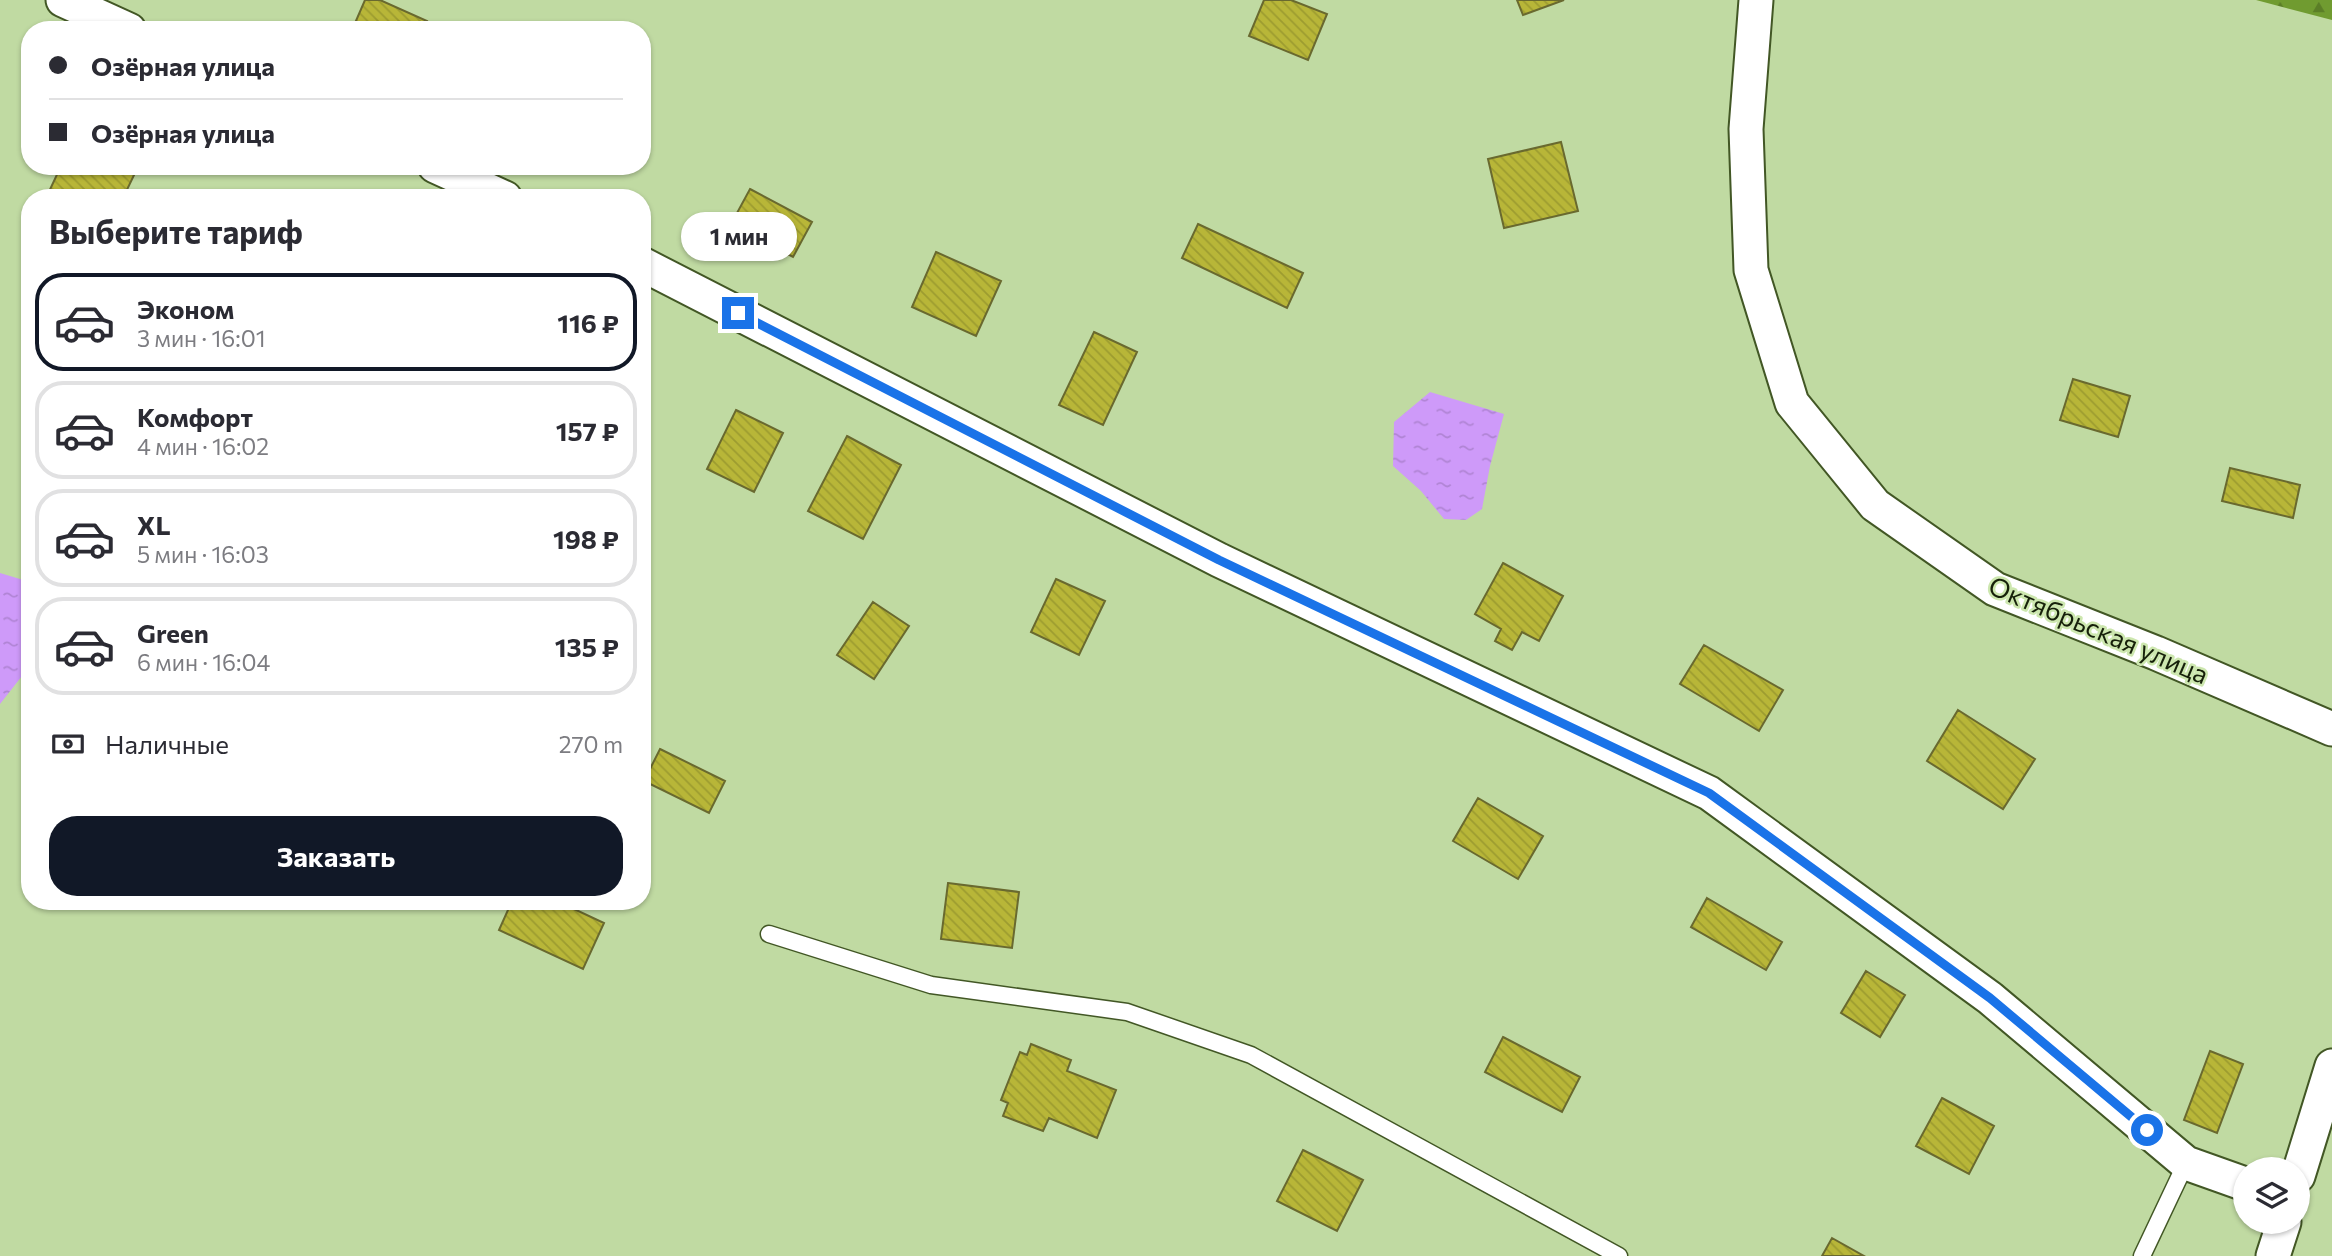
<!DOCTYPE html>
<html lang="ru">
<meta charset="utf-8">
<style>
:root{--surface:#fff;--page:#f2f2f3;--text:#2b2b33;--muted:#7c7c81;--line:#e1e1e2;--accent:#111827}
body{margin:0;font-family:Commissioner,sans-serif;background:var(--page);color:var(--text);height:100vh;display:flex;flex-direction:column;font-size:26px;white-space:nowrap}
*{box-sizing:border-box;margin:0}
p{font-size:23px;color:var(--muted)}
.icon{flex:none;width:38px;height:38px;fill:none;stroke:currentColor;stroke-width:2;stroke-linecap:round;stroke-linejoin:round}
.map{position:relative;flex:1;overflow:hidden}
.sheet{position:absolute;left:21px;top:189px;width:630px;height:721px;display:flex;flex-direction:column;background:var(--surface);border-radius:28px;box-shadow:0 2px 5px #0004}
.sheet>*{flex:none}
.guide{position:absolute;left:21px;top:21px;width:630px;height:154px;border-radius:28px;box-shadow:0 2px 5px #0004;display:grid;align-content:center;height:154px;padding:0 28px;background:var(--surface)}
.buttons{position:absolute;left:2233px;top:1157px;display:grid;gap:14px}
.buttons a{display:grid;place-items:center;width:77px;height:77px;border-radius:50%;background:var(--surface);box-shadow:0 2px 5px #0004;font-size:35px}
.end{position:absolute;width:32px;height:32px;margin:-16px;border:9px solid #1a73e8;background:#fff;box-shadow:0 0 0 4px #fff}
.from{border-radius:50%}
.bubble{position:absolute;height:49px;border-radius:24px;background:var(--surface);box-shadow:0 2px 5px #0004;font-size:23px;font-weight:700;line-height:49px;text-align:center}
.guide b{display:flex;align-items:center;gap:24px;height:66px;font-size:26px}
.guide b+b{border-top:2px solid var(--line)}
.guide i{width:18px;height:18px;background:var(--text)}
ul{padding:0;list-style:none}
li{display:flex;align-items:center;gap:21px;height:98px;margin:0 14px 10px;padding:0 14px;border:4px solid var(--line);border-radius:28px}
li div{flex:1}
li b{display:block;font-size:26px}
li em{font-style:normal;font-weight:700}
li.active{border-color:var(--accent)}
li>.icon{width:63px;height:63px;stroke-width:1.5}
h2{padding:0 28px;font-size:32px;line-height:84px}
.pay{display:flex;align-items:center;gap:18px;height:77px;padding:0 28px;font-size:26px}
.pay p{margin-inline-start:auto}
.action{display:flex;gap:14px;margin-top:auto;padding:14px 28px}
.action a{flex:1;height:80px;border-radius:28px;background:var(--accent);color:#fff;font-size:28px;font-weight:700;line-height:80px;text-align:center}
.map>svg:first-child{display:block}
</style>
<div class="map">
<svg width="2332" height="1256" viewBox="0 0 2332 1256">
<defs>
<pattern id="forest-firs" width="22" height="20" patternUnits="userSpaceOnUse" patternTransform="scale(1.75)"><rect width="22" height="20" fill="#709b30"/><path d="M5 1l3.5 6h-7zM16 11l3.5 6h-7z" fill="#5b7e27"/></pattern>
<pattern id="water-ripples" width="26" height="14" patternUnits="userSpaceOnUse" patternTransform="scale(1.75)"><rect width="26" height="14" fill="#ce9af9"/><path d="M2 4q2-2 4 0t4 0M15 11q2-2 4 0t4 0" fill="none" stroke="#b084d4"/></pattern>
<pattern id="building-back-hatch" width="6" height="6" patternUnits="userSpaceOnUse" patternTransform="scale(1.75)"><rect width="6" height="6" fill="#b8b638"/><path d="M-1 5l2 2M0 0l6 6M5-1l2 2" fill="none" stroke="#9d9c30"/></pattern>
</defs>
<rect width="100%" height="100%" fill="#c0daa2"/>
<path fill="url(#forest-firs)" d="M 2256,0 L 2332,0 L 2332,20 Z"/>
<path fill="url(#water-ripples)" d="M 1430,392 L 1504,414 L 1490,466 L 1482,509 L 1466,520 L 1444,519 L 1421,491 L 1393,466 L 1394,422 Z
M 0,573 L 30,582 L 30,647 L 22,676 L 0,704 Z"/>
<path fill="url(#building-back-hatch)" stroke="#69692f" stroke-width="2" d="M 365,0 L 380,0 L 427,21 L 423,30 L 352,30 Z
M 1264,0 L 1291,0 L 1327,14 L 1308,60 L 1249,36 Z
M 1517,0 L 1564,0 L 1523,15 Z
M 1561,142 L 1578,211 L 1504,228 L 1488,159 Z
M 61,166 L 127,166 L 136,171 L 123,198 L 46,198 Z
M 750,189 L 812,222 L 793,257 L 731,224 Z
M 1198,224 L 1303,273 L 1287,308 L 1182,258 Z
M 936,252 L 1001,281 L 976,336 L 912,307 Z
M 1094,332 L 1137,352 L 1103,425 L 1059,405 Z
M 2073,379 L 2130,396 L 2118,437 L 2060,420 Z
M 736,410 L 783,433 L 754,492 L 707,469 Z
M 847,436 L 901,465 L 863,539 L 808,511 Z
M 2230,468 L 2300,485 L 2293,518 L 2222,501 Z
M 1503,563 L 1563,596 L 1539,641 L 1522,632 L 1512,650 L 1495,641 L 1501,629 L 1475,614 Z
M 1056,579 L 1105,601 L 1079,655 L 1031,632 Z
M 873,602 L 909,626 L 874,679 L 837,655 Z
M 1704,645 L 1783,690 L 1759,731 L 1680,684 Z
M 1958,710 L 2035,759 L 2003,809 L 1927,761 Z
M 660,749 L 725,781 L 709,813 L 644,781 Z
M 1478,798 L 1543,836 L 1518,879 L 1453,841 Z
M 948,883 L 1019,892 L 1012,948 L 941,939 Z
M 1707,898 L 1782,942 L 1766,970 L 1691,927 Z
M 512,901 L 557,901 L 604,923 L 583,969 L 499,930 Z
M 1866,971 L 1905,995 L 1880,1037 L 1841,1013 Z
M 1503,1037 L 1580,1077 L 1562,1112 L 1485,1072 Z
M 1031,1044 L 1071,1060 L 1067,1071 L 1116,1090 L 1097,1138 L 1049,1118 L 1043,1131 L 1003,1116 L 1008,1103 L 1001,1100 L 1020,1052 L 1027,1055 Z
M 2210,1051 L 2243,1064 L 2217,1133 L 2184,1120 Z
M 1942,1098 L 1994,1126 L 1969,1174 L 1916,1146 Z
M 1303,1150 L 1363,1180 L 1337,1231 L 1277,1201 Z
M 1832,1238 L 1864,1256 L 1822,1256 Z"/>
<g fill="none" stroke-linecap="round" stroke-linejoin="round">
<defs>
<path id="lane" d="M 769,934 L 931,985 L 1127,1012 L 1251,1055 L 1619,1256
M 2142,1256 L 2186,1163"/>
<path id="street" d="M 63,0 L 129,30
M 1756,0 L 1746,129 L 1751,270 L 1792,403 L 1875,505 L 1995,589 L 2156,653 L 2332,729
M 435,166 L 505,198
M 642,264 L 1219,560 L 1709,793 L 1990,998 L 2186,1163 L 2245,1184
M 2298,1176 L 2332,1066
M 2273,1256 L 2284,1222"/>
</defs>
<use href="#lane" stroke="#425725" stroke-width="19"/>
<use href="#street" stroke="#425725" stroke-width="37"/>
<use href="#lane" stroke="#fff" stroke-width="16"/>
<use href="#street" stroke="#fff" stroke-width="33"/>
</g>
<g fill="none" stroke-linecap="round" stroke-linejoin="round">
<path stroke="#1a73e8" stroke-width="9" d="M 738,313 L 1219,560 L 1709,793 L 1990,998 L 2147,1130"/>
</g>
<g text-anchor="middle" dominant-baseline="central" stroke-width="5" stroke-linejoin="round" paint-order="stroke">
<g font-size="26" fill="#16200a" stroke="#cde7af">
<text transform="translate(2099 629) rotate(23)">Октябрьская улица</text>
</g>
</g>
</svg>
<div class="buttons">
<a><svg class="icon" aria-label="layers" viewBox="0 0 24 24"><path d="M12 4l9 5-9 5-9-5zM3 14l9 5 9-5"/></svg></a>
</div>
<i class="end from" style="left:2147px;top:1130px"></i>
<i class="end" style="left:738px;top:313px"></i>
<div class="bubble" style="left:681px;top:212px;width:116px">1 мин</div>
<div class="guide">
<b><i class="from"></i>Озёрная улица</b>
<b><i></i>Озёрная улица</b>
</div>
<section class="sheet">
<h2>Выберите тариф</h2>
<ul>
<li class="active"><svg class="icon" aria-label="car" viewBox="0 0 24 24"><path d="M5 17H2v-5l4-1 3-4h7l3 4 3 1v5h-3M9 17h6M6 11h13"/><circle cx="7" cy="17" r="2"/><circle cx="17" cy="17" r="2"/></svg><div><b>Эконом</b><p>3 мин · 16:01</p></div><em>116 ₽</em></li>
<li><svg class="icon" aria-label="car" viewBox="0 0 24 24"><path d="M5 17H2v-5l4-1 3-4h7l3 4 3 1v5h-3M9 17h6M6 11h13"/><circle cx="7" cy="17" r="2"/><circle cx="17" cy="17" r="2"/></svg><div><b>Комфорт</b><p>4 мин · 16:02</p></div><em>157 ₽</em></li>
<li><svg class="icon" aria-label="car" viewBox="0 0 24 24"><path d="M5 17H2v-5l4-1 3-4h7l3 4 3 1v5h-3M9 17h6M6 11h13"/><circle cx="7" cy="17" r="2"/><circle cx="17" cy="17" r="2"/></svg><div><b>XL</b><p>5 мин · 16:03</p></div><em>198 ₽</em></li>
<li><svg class="icon" aria-label="car" viewBox="0 0 24 24"><path d="M5 17H2v-5l4-1 3-4h7l3 4 3 1v5h-3M9 17h6M6 11h13"/><circle cx="7" cy="17" r="2"/><circle cx="17" cy="17" r="2"/></svg><div><b>Green</b><p>6 мин · 16:04</p></div><em>135 ₽</em></li>
</ul>
<div class="pay"><svg class="icon" aria-label="cash" viewBox="0 0 24 24"><path d="M3 7h18v10H3z"/><circle cx="12" cy="12" r="2"/></svg>Наличные<p>270 m</p></div>
<div class="action"><a>Заказать</a></div>
</section>
</div>
